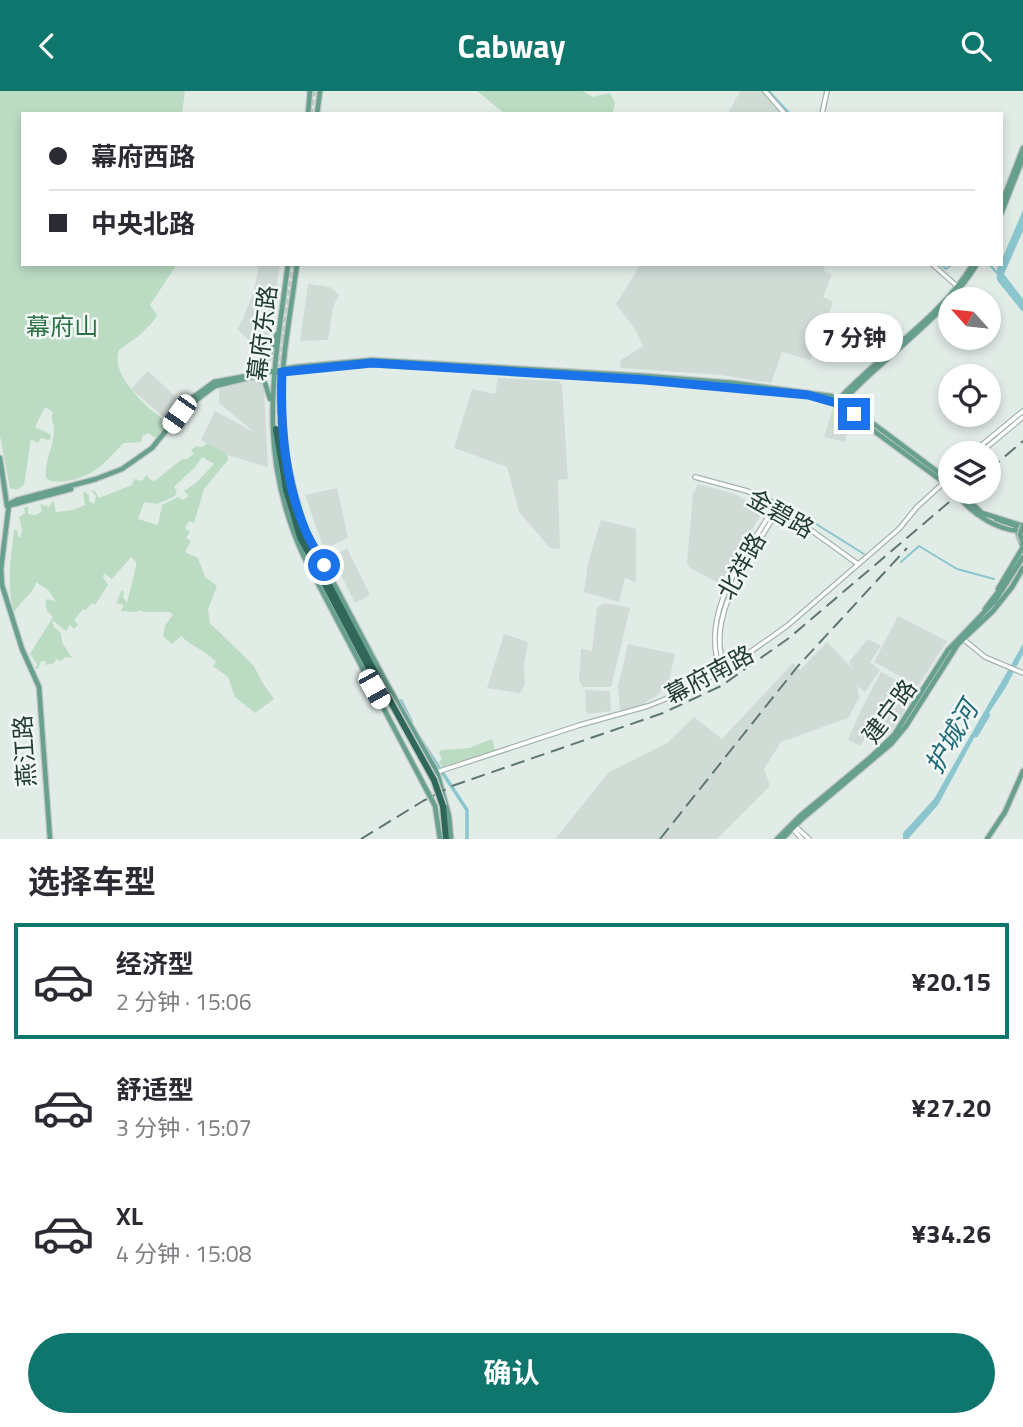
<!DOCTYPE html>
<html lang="zh">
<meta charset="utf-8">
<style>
:root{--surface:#fff;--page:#f7f7f7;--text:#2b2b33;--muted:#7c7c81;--line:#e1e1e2;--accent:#0f766e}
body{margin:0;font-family:"Titillium Web","Noto Sans SC",sans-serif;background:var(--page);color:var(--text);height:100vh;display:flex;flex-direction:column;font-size:26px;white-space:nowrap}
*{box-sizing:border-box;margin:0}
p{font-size:23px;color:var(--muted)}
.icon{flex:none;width:38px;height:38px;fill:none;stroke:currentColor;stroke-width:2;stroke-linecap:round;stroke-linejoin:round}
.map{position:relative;height:748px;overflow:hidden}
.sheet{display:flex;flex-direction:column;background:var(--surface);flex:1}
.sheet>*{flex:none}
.guide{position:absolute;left:21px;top:21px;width:982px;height:154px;border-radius:0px;box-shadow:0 4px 10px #0003;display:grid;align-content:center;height:154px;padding:0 28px;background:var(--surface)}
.needle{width:46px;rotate:297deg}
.tools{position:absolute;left:938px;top:196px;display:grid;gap:14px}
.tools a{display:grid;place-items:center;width:63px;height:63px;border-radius:50%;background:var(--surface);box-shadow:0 4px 10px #0003;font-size:35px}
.end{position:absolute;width:32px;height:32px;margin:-16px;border:9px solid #1a73e8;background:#fff;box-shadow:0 0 0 4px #fff}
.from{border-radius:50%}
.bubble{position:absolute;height:49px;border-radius:24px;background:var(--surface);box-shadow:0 4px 10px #0003;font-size:23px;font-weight:700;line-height:49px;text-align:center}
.car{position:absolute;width:21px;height:42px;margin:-21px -10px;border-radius:9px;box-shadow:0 0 5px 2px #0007;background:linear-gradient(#fff 24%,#345 0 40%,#fff 0 76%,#345 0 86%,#fff 0)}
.guide b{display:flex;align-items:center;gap:24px;height:66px;font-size:26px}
.guide b+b{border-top:2px solid var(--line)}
.guide i{width:18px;height:18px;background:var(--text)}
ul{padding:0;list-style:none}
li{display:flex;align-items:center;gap:21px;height:116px;margin:0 14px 10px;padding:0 14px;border:4px solid transparent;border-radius:0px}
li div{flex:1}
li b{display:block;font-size:26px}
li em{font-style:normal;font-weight:700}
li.selected{border-color:var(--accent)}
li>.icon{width:63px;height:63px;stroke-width:1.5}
h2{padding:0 28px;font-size:32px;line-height:84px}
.primary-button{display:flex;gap:14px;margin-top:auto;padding:14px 28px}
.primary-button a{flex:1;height:80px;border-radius:42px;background:var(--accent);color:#fff;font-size:28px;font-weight:700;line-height:80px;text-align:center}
header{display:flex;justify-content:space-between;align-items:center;height:91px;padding:0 28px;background:var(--accent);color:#fff;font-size:32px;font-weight:700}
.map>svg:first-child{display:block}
</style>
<header><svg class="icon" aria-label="back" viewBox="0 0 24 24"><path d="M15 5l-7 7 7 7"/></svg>Cabway<svg class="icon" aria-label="search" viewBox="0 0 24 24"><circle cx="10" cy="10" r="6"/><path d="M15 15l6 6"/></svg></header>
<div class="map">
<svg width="1023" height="748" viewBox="0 0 1023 748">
<rect width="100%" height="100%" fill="#e2ece7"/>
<path fill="#d0dbd6" d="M 740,0 L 762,0 L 781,23 L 728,23 Z
M 259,173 L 280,173 L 268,255 L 252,252 L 237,238 L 242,230 L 254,200 Z
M 641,173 L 825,173 L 823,179 L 832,184 L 823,206 L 833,211 L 810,269 L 782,261 L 771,292 L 721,284 L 620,277 L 621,269 L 643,255 L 635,238 L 616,213 Z
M 308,193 L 330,196 L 339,204 L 333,216 L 328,249 L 300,250 Z
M 148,280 L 181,311 L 167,329 L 131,298 Z
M 498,287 L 559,290 L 562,294 L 568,388 L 558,389 L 560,458 L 550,457 L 519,421 L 507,376 L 454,357 L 472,298 L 495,303 Z
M 252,289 L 260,291 L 264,299 L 268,376 L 230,365 L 201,349 L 215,320 L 254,341 L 219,312 L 219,298 Z
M 833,317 L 846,325 L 849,331 L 845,351 L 824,346 Z
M 698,393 L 735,403 L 763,420 L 722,490 L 718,492 L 689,476 L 687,471 L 693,403 Z
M 337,397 L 348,447 L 324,458 L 305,404 Z
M 601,429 L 636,438 L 636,491 L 625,487 L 619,511 L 584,501 L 588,472 Z
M 347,457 L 370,504 L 355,512 L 332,466 Z
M 605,512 L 630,517 L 611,596 L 583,596 L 579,590 L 581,558 L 592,560 L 597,517 Z
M 898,525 L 947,550 L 918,595 L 874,571 Z
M 504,543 L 528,551 L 524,573 L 525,593 L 520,602 L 487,597 Z
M 868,548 L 881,555 L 870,571 L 880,579 L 865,601 L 859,597 L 857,591 L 859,607 L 848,627 L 781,651 L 764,678 L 770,695 L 717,748 L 555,748 L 609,681 L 667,652 L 694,626 L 722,648 L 793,572 L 800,579 L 827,551 L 854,579 L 849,571 Z
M 628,553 L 675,563 L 669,590 L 659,603 L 640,615 L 620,620 L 618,596 Z
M 881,581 L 915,599 L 899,629 L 887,645 L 870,639 L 860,655 L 848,649 L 858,625 Z
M 585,599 L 610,600 L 611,620 L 590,623 L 586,621 Z"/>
<path fill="#bbdcc3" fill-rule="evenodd" d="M 0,0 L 185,0 L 182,23 L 23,23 L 23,173 L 177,173 L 150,214 L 157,224 L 152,232 L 140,244 L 119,259 C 111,280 136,305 150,318 C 157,324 163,326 166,334 L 158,346 L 154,346 L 149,342 L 142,345 L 141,351 L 124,352 C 115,360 105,373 94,380 C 83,387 56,396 46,387 C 44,370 54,355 54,339 C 54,331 50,329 53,321 L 45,316 L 35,336 L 50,343 L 51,347 L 48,349 L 41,347 L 38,352 L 31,348 L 24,394 L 16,399 L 10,397 L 0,345 Z
M 477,0 L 583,0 L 592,6 L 610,2 L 615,12 L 612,23 L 505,23 Z
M 208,352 L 227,363 L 228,369 L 204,398 L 194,432 L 189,430 L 185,437 L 190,441 L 186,447 L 191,450 L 185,461 L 198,467 L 205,486 L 217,495 L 208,518 L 210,532 L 254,575 L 262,591 L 274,608 L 255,622 L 235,606 L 228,586 L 213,575 L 216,571 C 206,559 192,556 181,545 L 172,553 L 163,545 L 165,534 L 173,524 L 170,521 L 145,521 L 138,519 L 137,521 L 121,520 L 124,514 L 116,512 L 122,499 L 124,501 L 123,506 L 127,512 L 136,475 L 136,471 L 131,466 L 112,488 L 104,482 L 103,486 L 108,494 L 95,514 L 92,512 L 86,519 L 83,518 L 74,529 L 78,534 L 74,538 L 70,534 L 66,540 L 52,529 L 54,536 L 61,542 L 62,551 L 72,567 L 65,566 L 61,570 L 56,568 L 54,572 L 46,574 L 45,570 L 41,570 L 38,578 L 35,578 L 37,573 L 30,563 L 53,526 L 47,520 L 45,511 L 47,508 L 56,510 L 48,499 L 36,491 C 35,501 20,510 14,522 C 6,494 11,467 14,438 L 18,440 L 18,446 L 20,446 L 22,439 L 19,426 L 25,422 L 24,417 L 28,415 L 28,423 L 36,424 L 42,420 L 40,413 L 49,416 L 53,409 L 56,421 L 73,419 L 85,414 L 83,400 L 89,404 L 89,410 L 94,413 L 96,405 L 91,399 L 95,400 L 99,407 L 132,394 L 134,388 L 142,390 L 146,384 L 152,390 L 156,389 L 182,368 L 187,368 L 194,363 L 191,359 L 196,355 L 202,356 ZM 202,366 L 214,373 L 196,392 L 184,400 L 189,405 L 183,409 L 178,406 L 162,414 L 158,434 L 138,428 L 144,411 L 157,413 L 175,405 L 177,399 L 174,396 L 196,375 Z
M 492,648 L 496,661 L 445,679 L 439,671 L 442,668 L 439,662 L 441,659 L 469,657 Z"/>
<path fill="#8bc6cf" d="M 1023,119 L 1023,140 L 1004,183 L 1023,208 L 1023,216 L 1001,190 L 997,180 Z
M 1023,553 L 1023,563 L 1006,596 L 981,634 L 938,714 L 908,748 L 903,748 L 903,742 L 934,708 Z"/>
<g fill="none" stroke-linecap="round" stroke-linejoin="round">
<path stroke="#8bc6cf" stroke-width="2" d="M 769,0 L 790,23
M 941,173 L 946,178 L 953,173
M 989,173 L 998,183
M 789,416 L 864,463
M 901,471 L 919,455 L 957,478 L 994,488"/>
<path stroke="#8bc6cf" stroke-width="3.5" d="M 401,610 L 411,630
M 417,643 L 467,719 L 467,748"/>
<path stroke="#8bc6cf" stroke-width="4.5" d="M 1000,173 L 999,188 L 1023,218
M 976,644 L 988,624"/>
<path stroke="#bcc9c3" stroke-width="6" stroke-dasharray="6 3" stroke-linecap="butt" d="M 310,23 L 313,0
M 281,249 L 291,173
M 280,333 L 279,300 L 285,243"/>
<defs>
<path id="minor" d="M 765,0 L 785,23
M 822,23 L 827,0
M 932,173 L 958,196
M 972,362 L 1023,320
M 980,362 L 1023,326
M 695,386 L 747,400 L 769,409 L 858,473
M 962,547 L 985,566 L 1023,582
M 726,578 C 701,527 755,458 780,416
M 721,580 C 697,522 748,461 776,413
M 437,681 L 580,634 L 648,615 L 673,605 L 726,578 L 787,535 L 899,438 L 917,416 L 950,386
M 795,735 L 809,748
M 791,736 L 802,748"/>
<path id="major" d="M 308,23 L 310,0
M 317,23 L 320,0
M 1001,114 L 1023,57
M 1001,123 L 1023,67
M 288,173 C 274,281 256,362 304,466 L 435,715 L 440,748
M 297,173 C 291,219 282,265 281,312 C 281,351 291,391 302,428
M 256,280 L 269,266 L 277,243
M 277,281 L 372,273 L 645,289 L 808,304 L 836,312 L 950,396
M 255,285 L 265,292 L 270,308
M 838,309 C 879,264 942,226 973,173
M 842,311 C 885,264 943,228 977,173
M 191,313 L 215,295 L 265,283
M 0,367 L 7,415
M 963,404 L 982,422 L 1023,435
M 960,407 C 974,424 999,440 1022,440
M 9,413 L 1,478 L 2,494 L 22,558 L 39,596 L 50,748
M 7,414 L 17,409 L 96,388 L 122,378 L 152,357 L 192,307 L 214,291 L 295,276 L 372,269 L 646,285 L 734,292 L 831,305 L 843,310 L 950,390
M 11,414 L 71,398
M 996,428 L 1017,435
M 304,436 L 387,593 L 437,681 L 449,725 L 451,748
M 998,498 L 1023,456 L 1017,440
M 985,518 L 1001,497
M 777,748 L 800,725 L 871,666 L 894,644 L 948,559 L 995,510 L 1023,466
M 782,748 L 802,728 L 891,653 L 906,635 L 958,553 L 993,520 L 1012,496 L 1023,477
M 987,748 L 1005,721 L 1023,680"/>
<path id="highway" d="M 276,338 L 286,399 L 300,446 L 384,606
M 291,404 L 305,448 L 378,587
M 443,715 L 446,748"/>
</defs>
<use href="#minor" stroke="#a5b4ae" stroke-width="6"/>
<use href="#major" stroke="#c1c8c6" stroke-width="7"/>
<use href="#highway" stroke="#c1c8c6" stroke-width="9"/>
<use href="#minor" stroke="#fff" stroke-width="3.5"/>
<use href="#major" stroke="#68a090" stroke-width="4.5"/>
<use href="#highway" stroke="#2f675a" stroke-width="6"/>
<path stroke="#5d7770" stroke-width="2" stroke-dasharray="14 7" stroke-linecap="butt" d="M 989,379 L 1023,350
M 361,748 L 423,710 L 452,695 L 663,622 L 721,595 L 789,547 L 961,401
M 660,748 L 798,575 L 907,457"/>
<defs>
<path id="major-bridge" d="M 1023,434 L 1020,444 L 1023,451"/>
<path id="highway-bridge" d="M 387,604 L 434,689 L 443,715"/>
</defs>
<use href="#major-bridge" stroke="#c1c8c6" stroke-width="7" stroke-linecap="butt"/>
<use href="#highway-bridge" stroke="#c1c8c6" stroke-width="9" stroke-linecap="butt"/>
<use href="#major-bridge" stroke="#68a090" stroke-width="4.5"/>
<use href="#highway-bridge" stroke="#2f675a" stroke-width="6"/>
</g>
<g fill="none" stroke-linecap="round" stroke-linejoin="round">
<path stroke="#1a73e8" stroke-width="9" d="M 324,474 C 318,463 311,452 306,441 C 285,392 280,333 282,281 L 372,272 L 645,289 L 808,304 L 836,312 L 854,323"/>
</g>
<g text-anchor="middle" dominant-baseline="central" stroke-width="5" stroke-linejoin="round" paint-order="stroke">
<g font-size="24" fill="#2e7146" stroke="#f2f8f5">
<text x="62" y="235">幕府山</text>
</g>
<g font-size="24" fill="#223c34" stroke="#f2f8f5">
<text transform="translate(262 242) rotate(-83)">幕府东路</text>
<text transform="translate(781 422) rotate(30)">金碧路</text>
<text transform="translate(741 475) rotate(-61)">北祥路</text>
<text transform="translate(709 583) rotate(-28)">幕府南路</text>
<text transform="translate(889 620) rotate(-53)">建宁路</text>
<text transform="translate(24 660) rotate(-94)">燕江路</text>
</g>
<g font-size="26" font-style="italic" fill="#1e6a76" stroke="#f2f8f5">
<text transform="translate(951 646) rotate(-60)">护城河</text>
</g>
</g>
</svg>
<div class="tools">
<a><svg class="needle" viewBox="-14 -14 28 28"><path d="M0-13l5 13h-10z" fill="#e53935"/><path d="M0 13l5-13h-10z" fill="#7c7c81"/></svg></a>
<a><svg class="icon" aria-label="locate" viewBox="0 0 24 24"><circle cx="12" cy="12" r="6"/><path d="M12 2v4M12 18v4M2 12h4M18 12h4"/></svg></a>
<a><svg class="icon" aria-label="layers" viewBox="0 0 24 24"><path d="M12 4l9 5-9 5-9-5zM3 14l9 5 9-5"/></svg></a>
</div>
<i class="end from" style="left:324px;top:474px"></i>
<i class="end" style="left:854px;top:323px"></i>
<div class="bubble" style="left:805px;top:222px;width:98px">7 分钟</div>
<i class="car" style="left:179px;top:323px;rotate:215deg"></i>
<i class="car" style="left:374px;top:598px;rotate:151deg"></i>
<div class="guide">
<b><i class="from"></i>幕府西路</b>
<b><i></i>中央北路</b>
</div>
</div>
<section class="sheet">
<h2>选择车型</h2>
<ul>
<li class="selected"><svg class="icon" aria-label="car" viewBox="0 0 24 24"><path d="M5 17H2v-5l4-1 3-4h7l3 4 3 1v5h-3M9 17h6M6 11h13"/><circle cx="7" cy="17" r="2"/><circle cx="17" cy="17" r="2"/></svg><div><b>经济型</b><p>2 分钟 · 15:06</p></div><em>¥20.15</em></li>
<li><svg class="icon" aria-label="car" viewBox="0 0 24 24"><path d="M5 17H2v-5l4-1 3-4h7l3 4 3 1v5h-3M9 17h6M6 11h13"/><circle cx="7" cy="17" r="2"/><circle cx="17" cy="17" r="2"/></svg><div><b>舒适型</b><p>3 分钟 · 15:07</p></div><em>¥27.20</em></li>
<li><svg class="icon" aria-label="car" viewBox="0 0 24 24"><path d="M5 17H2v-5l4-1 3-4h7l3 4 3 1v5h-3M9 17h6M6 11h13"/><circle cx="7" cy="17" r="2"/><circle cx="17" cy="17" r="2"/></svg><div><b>XL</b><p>4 分钟 · 15:08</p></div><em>¥34.26</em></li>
</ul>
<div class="primary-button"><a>确认</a></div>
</section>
